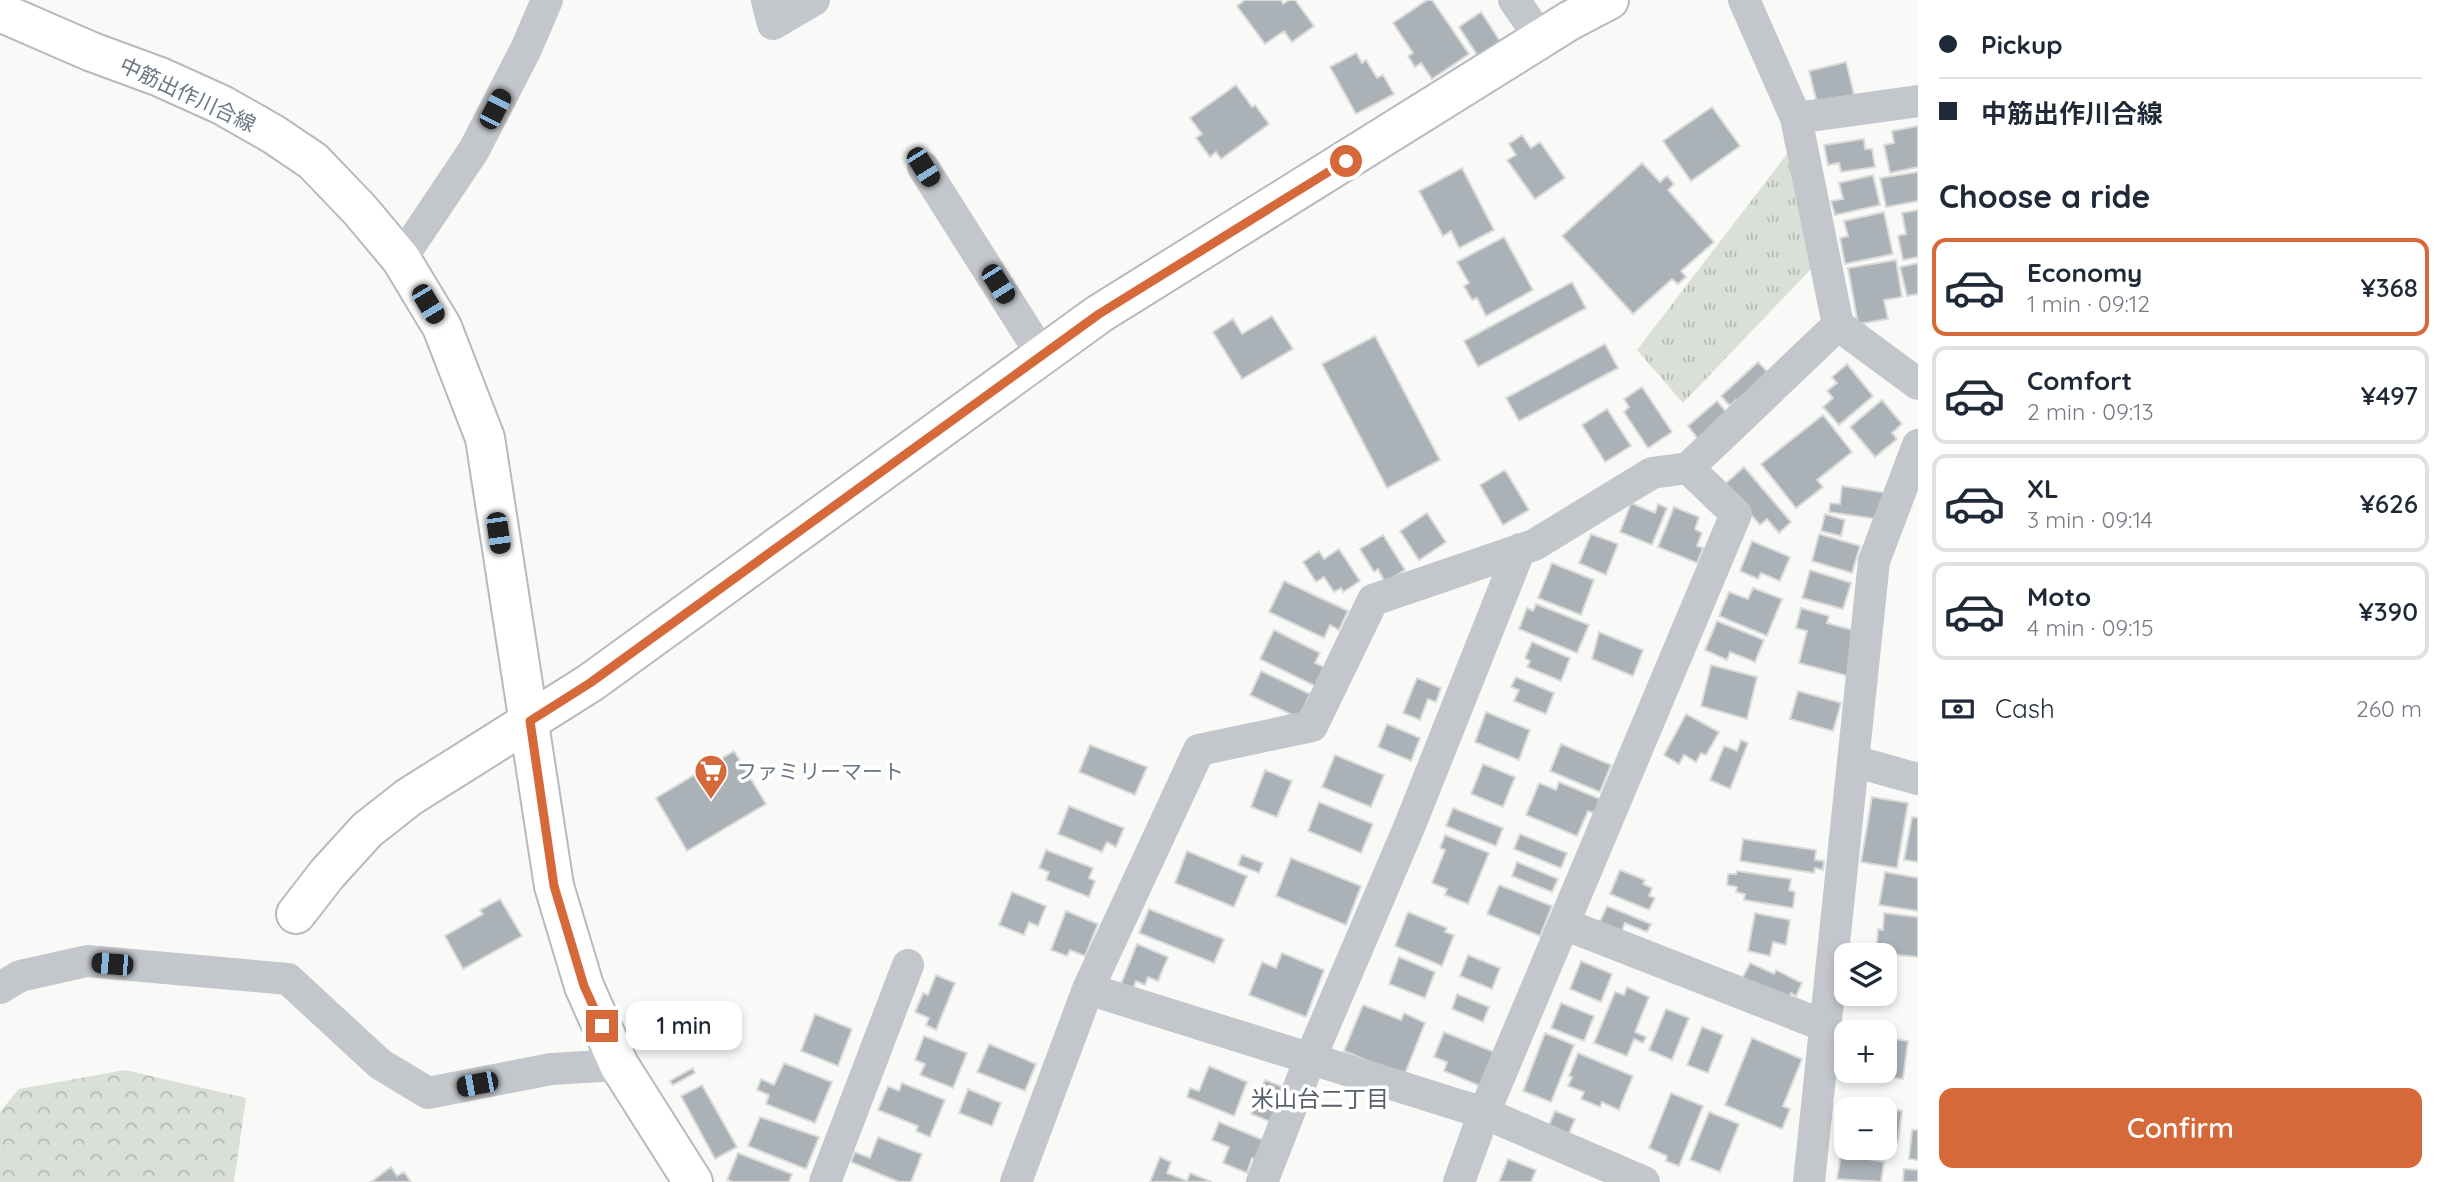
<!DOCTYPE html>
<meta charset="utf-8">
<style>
:root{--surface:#fff;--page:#f2f2f3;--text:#1f2937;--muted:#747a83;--line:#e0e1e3;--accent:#d6693a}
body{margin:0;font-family:Quicksand,"Noto Sans JP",sans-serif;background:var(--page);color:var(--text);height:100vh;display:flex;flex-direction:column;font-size:26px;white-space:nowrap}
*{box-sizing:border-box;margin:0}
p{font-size:23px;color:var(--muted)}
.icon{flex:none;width:38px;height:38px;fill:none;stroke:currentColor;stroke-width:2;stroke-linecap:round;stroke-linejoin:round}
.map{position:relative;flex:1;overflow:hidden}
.details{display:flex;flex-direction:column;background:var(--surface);width:525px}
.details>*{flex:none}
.hud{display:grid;align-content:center;height:154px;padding:0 21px;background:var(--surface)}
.buttons{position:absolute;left:1834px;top:943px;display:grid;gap:14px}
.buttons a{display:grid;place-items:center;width:63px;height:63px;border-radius:14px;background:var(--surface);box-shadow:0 4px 10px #0003;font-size:35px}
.end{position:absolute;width:32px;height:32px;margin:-16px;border:9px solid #d6693a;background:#fff;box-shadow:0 0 0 4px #fff}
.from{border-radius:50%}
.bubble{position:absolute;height:49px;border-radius:14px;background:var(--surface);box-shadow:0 4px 10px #0003;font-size:23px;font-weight:600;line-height:49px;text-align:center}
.car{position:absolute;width:21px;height:42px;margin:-21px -10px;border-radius:9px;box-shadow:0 0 5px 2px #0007;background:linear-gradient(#222 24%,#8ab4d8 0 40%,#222 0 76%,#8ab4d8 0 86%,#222 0)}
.hud b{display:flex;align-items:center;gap:24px;height:66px;font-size:26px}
.hud b+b{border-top:2px solid var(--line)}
.hud i{width:18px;height:18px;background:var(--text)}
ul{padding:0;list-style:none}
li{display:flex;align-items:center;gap:21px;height:98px;margin:0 14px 10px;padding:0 7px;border:4px solid var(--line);border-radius:14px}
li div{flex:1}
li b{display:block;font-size:26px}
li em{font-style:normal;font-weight:600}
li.current{border-color:var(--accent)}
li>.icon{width:63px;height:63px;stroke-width:1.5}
h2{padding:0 21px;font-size:32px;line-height:84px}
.pay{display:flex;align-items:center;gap:18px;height:77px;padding:0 21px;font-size:26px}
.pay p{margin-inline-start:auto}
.cta{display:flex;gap:14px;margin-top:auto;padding:14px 21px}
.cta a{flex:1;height:80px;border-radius:14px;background:var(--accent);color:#fff;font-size:28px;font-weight:600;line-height:80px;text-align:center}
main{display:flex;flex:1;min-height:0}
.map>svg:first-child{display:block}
</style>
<main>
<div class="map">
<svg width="1918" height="1182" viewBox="0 0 1918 1182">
<defs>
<pattern id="forest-crowns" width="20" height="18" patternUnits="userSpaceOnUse" patternTransform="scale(1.75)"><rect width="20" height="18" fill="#dadfd8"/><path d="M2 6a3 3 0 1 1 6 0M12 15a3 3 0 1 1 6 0" fill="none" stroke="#b5bab5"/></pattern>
<pattern id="park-tufts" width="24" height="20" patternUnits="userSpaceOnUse" patternTransform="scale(1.75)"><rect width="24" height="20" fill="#dadfd8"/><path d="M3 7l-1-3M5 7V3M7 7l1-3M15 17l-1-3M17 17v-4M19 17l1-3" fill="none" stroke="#b5bab5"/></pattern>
</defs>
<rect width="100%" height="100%" fill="#f9f9f7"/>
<path fill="url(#forest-crowns)" d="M 125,1070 L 246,1098 L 234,1182 L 0,1182 L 0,1112 L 19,1089 Z"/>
<path fill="url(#park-tufts)" d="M 1787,154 L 1813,267 L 1683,403 L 1637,350 Z"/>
<path fill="#aab1b7" stroke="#dbdbd9" stroke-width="2" d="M 1245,0 L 1281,0 L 1283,4 L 1289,0 L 1295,0 L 1314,26 L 1292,42 L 1284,31 L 1265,44 L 1237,6 Z
M 1427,0 L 1432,0 L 1469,54 L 1432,79 L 1421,63 L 1415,67 L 1408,56 L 1413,53 L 1393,23 Z
M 1481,12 L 1500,41 L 1478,56 L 1459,27 Z
M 1356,53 L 1362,63 L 1366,60 L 1377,78 L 1383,75 L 1394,94 L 1356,114 L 1330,67 Z
M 1846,62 L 1856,102 L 1819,111 L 1809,71 Z
M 1236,85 L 1252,107 L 1255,105 L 1269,124 L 1221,159 L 1216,152 L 1210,157 L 1196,138 L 1202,134 L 1190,118 Z
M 1712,107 L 1740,146 L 1691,181 L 1663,141 Z
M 1918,126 L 1918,167 L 1890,173 L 1884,145 L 1894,143 L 1892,131 Z
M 1522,135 L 1531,148 L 1540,142 L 1565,178 L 1535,199 L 1507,160 L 1516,155 L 1509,144 Z
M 1864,139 L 1865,149 L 1872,149 L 1875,167 L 1841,172 L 1839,163 L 1828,165 L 1824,145 Z
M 1642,163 L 1660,182 L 1667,176 L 1674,184 L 1668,190 L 1714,242 L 1681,271 L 1686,277 L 1678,284 L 1672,279 L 1633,314 L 1562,236 Z
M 1462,168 L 1494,230 L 1459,248 L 1451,231 L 1443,236 L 1419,191 Z
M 1918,172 L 1918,201 L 1886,207 L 1880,178 Z
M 1873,175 L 1880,205 L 1835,215 L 1831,201 L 1843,199 L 1839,183 Z
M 1918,210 L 1918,257 L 1903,260 L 1898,236 L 1906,234 L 1902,213 Z
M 1884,212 L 1893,254 L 1845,264 L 1840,238 L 1848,236 L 1844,221 Z
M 1504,237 L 1533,290 L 1486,316 L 1477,298 L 1472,300 L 1464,286 L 1469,283 L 1457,262 Z
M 1896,260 L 1902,297 L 1884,300 L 1888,319 L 1858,324 L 1848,268 Z
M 1918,263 L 1918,294 L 1907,296 L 1900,267 Z
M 1572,282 L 1586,308 L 1478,367 L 1464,341 Z
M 1272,316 L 1293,349 L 1242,379 L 1213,332 L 1233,319 L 1242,334 Z
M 1375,336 L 1440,460 L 1387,488 L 1322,364 Z
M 1605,344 L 1618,368 L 1519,421 L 1506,398 Z
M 1758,362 L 1776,381 L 1745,410 L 1736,400 L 1730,406 L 1721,396 Z
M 1847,364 L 1873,396 L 1839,425 L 1823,407 L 1833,398 L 1827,391 L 1837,383 L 1832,377 Z
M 1642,387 L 1672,432 L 1648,448 L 1624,412 L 1629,407 L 1624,399 Z
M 1882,400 L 1902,424 L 1892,433 L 1897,439 L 1875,457 L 1850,427 Z
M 1717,401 L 1734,421 L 1699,440 L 1688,426 Z
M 1607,409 L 1631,446 L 1605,462 L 1582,425 Z
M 1823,415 L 1852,452 L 1817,480 L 1823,487 L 1796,508 L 1761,464 Z
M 1744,467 L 1791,522 L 1779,533 L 1767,519 L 1760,525 L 1725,484 Z
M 1505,470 L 1529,510 L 1503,525 L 1480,485 Z
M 1842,486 L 1887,493 L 1884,520 L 1829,512 L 1830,503 L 1840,504 Z
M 1631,503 L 1655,513 L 1658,504 L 1667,508 L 1652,545 L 1620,532 Z
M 1674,507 L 1699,517 L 1695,529 L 1702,533 L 1697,546 L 1703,548 L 1697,563 L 1658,547 Z
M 1427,513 L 1446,542 L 1419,560 L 1400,531 Z
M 1825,514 L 1845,520 L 1841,536 L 1821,531 Z
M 1591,534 L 1618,544 L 1606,575 L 1579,563 Z
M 1819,534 L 1860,546 L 1852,573 L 1812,561 Z
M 1383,535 L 1405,570 L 1385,582 L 1378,569 L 1374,572 L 1360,549 Z
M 1752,541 L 1790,557 L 1780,581 L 1761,573 L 1758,579 L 1740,571 Z
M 1339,549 L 1360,581 L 1343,592 L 1341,588 L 1334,592 L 1324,577 L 1316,582 L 1303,562 L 1319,551 L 1324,559 Z
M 1552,563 L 1594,580 L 1581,615 L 1538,598 Z
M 1810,570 L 1851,583 L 1843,609 L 1802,598 Z
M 1284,581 L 1348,611 L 1339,630 L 1330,625 L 1324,638 L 1269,612 Z
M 1753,588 L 1782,599 L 1767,636 L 1719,616 L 1729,592 L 1748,599 Z
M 1536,604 L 1589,625 L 1577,653 L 1519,629 L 1527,608 L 1533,611 Z
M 1801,608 L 1829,616 L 1827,623 L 1860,632 L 1848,676 L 1799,663 L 1807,631 L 1796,628 Z
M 1717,621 L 1764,640 L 1755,662 L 1730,652 L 1727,660 L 1705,650 Z
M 1274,630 L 1320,653 L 1315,663 L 1324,667 L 1315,686 L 1260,659 Z
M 1599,632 L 1643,650 L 1633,676 L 1592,659 Z
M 1532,642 L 1570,658 L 1561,681 L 1527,667 L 1530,661 L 1525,658 Z
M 1711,665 L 1757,677 L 1747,719 L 1701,706 Z
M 1261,671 L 1310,694 L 1299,718 L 1250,695 Z
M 1516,677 L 1554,693 L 1546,714 L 1514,701 L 1519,690 L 1511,687 Z
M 1417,678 L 1441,688 L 1436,702 L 1428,699 L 1420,720 L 1403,713 Z
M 1798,691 L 1841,703 L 1833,731 L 1790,719 Z
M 1486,712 L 1530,730 L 1519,760 L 1475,742 Z
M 1686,714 L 1719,732 L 1706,755 L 1701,753 L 1696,762 L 1684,755 L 1679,764 L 1664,755 Z
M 1387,724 L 1420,738 L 1411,761 L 1378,747 Z
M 1741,740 L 1748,743 L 1730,789 L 1710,780 L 1724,746 L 1737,751 Z
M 1561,744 L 1611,765 L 1600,792 L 1550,771 Z
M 1090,745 L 1147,767 L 1135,795 L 1079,772 Z
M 734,751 L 766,804 L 687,851 L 656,798 Z
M 1335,755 L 1384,775 L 1371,807 L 1322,787 Z
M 1483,764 L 1515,777 L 1503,807 L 1471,794 Z
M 1265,770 L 1292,781 L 1277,817 L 1251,807 Z
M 1559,782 L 1600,799 L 1594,813 L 1588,811 L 1577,836 L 1526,815 L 1539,783 L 1556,790 Z
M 1872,797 L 1908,803 L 1897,868 L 1861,862 Z
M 1319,802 L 1373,824 L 1361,853 L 1308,831 Z
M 1069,806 L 1124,828 L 1116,847 L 1107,842 L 1102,852 L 1058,834 Z
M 1453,808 L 1503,828 L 1496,846 L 1446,826 Z
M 1912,817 L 1918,818 L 1918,862 L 1904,860 Z
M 1520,834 L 1567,853 L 1561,868 L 1514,849 Z
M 1445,835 L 1489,853 L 1468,904 L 1445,895 L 1447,889 L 1432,883 L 1445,850 L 1440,848 Z
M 1743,839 L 1816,850 L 1815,860 L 1824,861 L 1823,870 L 1815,868 L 1814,873 L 1740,861 Z
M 1046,850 L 1093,868 L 1089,878 L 1095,881 L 1089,897 L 1046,880 L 1049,872 L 1039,868 Z
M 1187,851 L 1247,876 L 1234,907 L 1175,883 Z
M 1242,855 L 1263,863 L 1259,873 L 1238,865 Z
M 1291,858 L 1361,886 L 1346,925 L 1276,896 Z
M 1517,862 L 1558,879 L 1552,892 L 1512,876 Z
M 1620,870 L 1645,880 L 1643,884 L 1652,888 L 1649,896 L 1655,898 L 1649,910 L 1610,894 Z
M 1737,871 L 1791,879 L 1789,890 L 1795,892 L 1793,908 L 1744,900 L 1745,894 L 1736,892 L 1737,887 L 1727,885 L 1728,874 L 1736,874 Z
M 1885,872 L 1918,878 L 1918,911 L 1879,905 Z
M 1499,885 L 1552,906 L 1540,936 L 1487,914 Z
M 1012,892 L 1046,906 L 1038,926 L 1029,922 L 1024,935 L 999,925 Z
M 500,899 L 522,936 L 463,969 L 445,936 L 483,914 L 480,910 Z
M 1607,906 L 1651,924 L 1647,932 L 1625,923 L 1619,937 L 1597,928 Z
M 1149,909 L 1224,939 L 1214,963 L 1139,933 Z
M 1066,911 L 1098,924 L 1085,956 L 1070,950 L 1067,956 L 1051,950 Z
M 1408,912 L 1447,928 L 1445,932 L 1454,935 L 1442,966 L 1395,946 Z
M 1755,913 L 1790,920 L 1786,945 L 1773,942 L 1770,956 L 1748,951 Z
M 1884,913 L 1918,917 L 1918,957 L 1876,953 L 1878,929 L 1883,930 Z
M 1137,944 L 1168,957 L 1158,981 L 1148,977 L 1145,985 L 1136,981 L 1133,989 L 1121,984 Z
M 1282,953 L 1324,970 L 1306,1017 L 1249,995 L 1262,962 L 1276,968 Z
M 1468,955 L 1500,968 L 1492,989 L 1460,976 Z
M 1399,957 L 1435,972 L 1425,998 L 1389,984 Z
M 1581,961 L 1612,974 L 1601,1002 L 1570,989 Z
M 1750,963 L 1774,974 L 1776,970 L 1802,983 L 1796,996 L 1791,993 L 1786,1003 L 1741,981 Z
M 936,975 L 955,983 L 936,1030 L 926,1025 L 929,1018 L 915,1012 L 923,993 L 928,995 Z
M 1627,987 L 1649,997 L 1635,1032 L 1646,1037 L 1643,1043 L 1634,1039 L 1627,1056 L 1594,1043 L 1615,992 L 1624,995 Z
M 1457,994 L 1489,1007 L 1483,1022 L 1452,1009 Z
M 1561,1003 L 1594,1016 L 1584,1041 L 1551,1028 Z
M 1363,1005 L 1401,1020 L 1404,1013 L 1425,1023 L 1404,1076 L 1344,1051 Z
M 1666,1009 L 1689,1018 L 1672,1060 L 1649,1050 Z
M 815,1014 L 852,1029 L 838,1066 L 801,1051 Z
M 1702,1027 L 1723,1035 L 1708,1073 L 1687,1065 Z
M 1444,1032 L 1494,1052 L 1480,1086 L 1444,1071 L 1447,1062 L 1434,1057 Z
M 1545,1033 L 1574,1045 L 1551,1102 L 1523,1091 Z
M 924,1036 L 967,1053 L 953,1088 L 920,1075 L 925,1064 L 915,1060 Z
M 1752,1038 L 1802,1059 L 1783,1106 L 1790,1109 L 1782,1129 L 1725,1105 Z
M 1885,1038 L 1908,1041 L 1903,1079 L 1866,1075 L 1866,1071 L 1885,1071 Z
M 989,1044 L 1036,1064 L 1025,1091 L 977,1072 Z
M 1578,1053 L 1633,1076 L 1619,1110 L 1602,1102 L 1600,1107 L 1581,1099 L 1584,1092 L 1568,1086 L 1572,1077 L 1569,1076 Z
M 784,1063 L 832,1082 L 815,1123 L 766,1104 L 769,1095 L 757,1090 L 761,1079 L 774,1085 Z
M 1209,1066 L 1247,1082 L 1234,1116 L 1187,1097 L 1190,1088 L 1199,1091 Z
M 693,1068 L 695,1073 L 673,1085 L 670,1081 Z
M 1265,1080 L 1288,1089 L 1274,1123 L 1251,1114 Z
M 902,1083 L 945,1100 L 930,1137 L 916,1131 L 918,1126 L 878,1110 L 888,1086 L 899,1091 Z
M 702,1085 L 737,1147 L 715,1159 L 681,1096 Z
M 968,1089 L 1001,1103 L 992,1126 L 959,1113 Z
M 1671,1093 L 1703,1106 L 1679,1166 L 1666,1161 L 1667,1156 L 1649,1148 Z
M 1856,1101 L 1884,1105 L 1884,1108 L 1902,1111 L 1898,1142 L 1885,1141 L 1885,1110 L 1855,1110 Z
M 1555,1111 L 1575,1119 L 1566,1141 L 1546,1132 Z
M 1709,1112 L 1739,1124 L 1720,1172 L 1690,1160 Z
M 760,1117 L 819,1137 L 806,1169 L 748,1146 Z
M 1219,1122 L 1268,1142 L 1260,1161 L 1252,1158 L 1247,1173 L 1223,1163 L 1229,1147 L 1212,1140 Z
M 1912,1130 L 1918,1130 L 1918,1160 L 1909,1159 Z
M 878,1137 L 922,1154 L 911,1182 L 899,1182 L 851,1162 L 855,1152 L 870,1158 Z
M 738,1153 L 792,1174 L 789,1182 L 733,1182 L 727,1180 Z
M 1841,1154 L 1884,1162 L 1881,1182 L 1837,1179 Z
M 1160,1157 L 1171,1162 L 1167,1173 L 1187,1181 L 1190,1173 L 1212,1182 L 1150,1182 Z
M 1508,1159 L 1536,1170 L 1531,1182 L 1499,1182 Z
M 391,1167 L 397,1176 L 404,1172 L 411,1182 L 371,1182 Z
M 1904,1169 L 1918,1170 L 1918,1182 L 1903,1182 Z"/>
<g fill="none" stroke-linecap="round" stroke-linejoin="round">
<defs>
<path id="secondary" d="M 0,12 L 92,52 L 160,77 L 222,105 L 273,134 L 313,161 L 360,210 L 401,259 L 442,327 L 485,438 L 554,886 L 584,986 L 619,1065 L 693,1182
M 296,914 L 327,874 L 367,830 L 409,797 L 590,683 L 1099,314 L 1569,21 L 1609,0"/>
</defs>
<use href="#secondary" stroke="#b5babe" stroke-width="42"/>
<path stroke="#c3c6ca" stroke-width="32" d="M 767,0 L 773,24 L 814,0
M 1514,0 L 1541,39
M 1744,0 L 1796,118 L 1838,325 L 1918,384
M 1796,118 L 1918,101
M 923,167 L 1042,355
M 401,259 L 474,150 L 526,49 L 547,0
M 1853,761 L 1918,779
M 1564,924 L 1825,1026
M 0,988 L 20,976 L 87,961 L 288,979 L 380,1064 L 428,1093 L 551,1069 L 619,1065
M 1088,989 L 1484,1113 L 1644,1182
M 825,1182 L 908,965
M 1016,1182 L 1088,989 L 1199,750 L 1312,726 L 1373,600 L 1534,545 L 1652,473 L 1688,468 L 1838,325
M 1262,1182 L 1310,1059 L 1410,825 L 1520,549
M 1459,1182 L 1484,1113 L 1736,514 L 1688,468
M 1809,1182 L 1874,561 L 1918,445"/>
<use href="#secondary" stroke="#fff" stroke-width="38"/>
</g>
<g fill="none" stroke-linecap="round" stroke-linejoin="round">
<path stroke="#d6693a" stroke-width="9" d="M 602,1026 L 584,986 L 554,886 L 530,721 L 590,683 L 1099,314 L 1346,161"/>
</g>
<defs>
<symbol id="supermarket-pin" viewBox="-11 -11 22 30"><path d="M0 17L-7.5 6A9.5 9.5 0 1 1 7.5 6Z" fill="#d6693a" stroke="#fff"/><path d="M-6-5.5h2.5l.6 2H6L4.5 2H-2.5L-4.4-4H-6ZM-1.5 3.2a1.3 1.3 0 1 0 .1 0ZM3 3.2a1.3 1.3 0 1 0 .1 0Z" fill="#fff"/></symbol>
</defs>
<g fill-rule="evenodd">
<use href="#supermarket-pin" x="692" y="752" width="38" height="52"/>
</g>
<g text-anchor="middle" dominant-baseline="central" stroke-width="7" stroke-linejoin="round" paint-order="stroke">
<g font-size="21" fill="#6a7785" stroke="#fff">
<text transform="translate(188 94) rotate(25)">中筋出作川合線</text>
</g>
<g font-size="21" fill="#6a7785" stroke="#fff" text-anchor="start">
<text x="736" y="771">ファミリーマート</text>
</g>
<g font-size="23" fill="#58616b" stroke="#fff">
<text x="1320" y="1098">米山台二丁目</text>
</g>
</g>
</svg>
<div class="buttons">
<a><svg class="icon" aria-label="layers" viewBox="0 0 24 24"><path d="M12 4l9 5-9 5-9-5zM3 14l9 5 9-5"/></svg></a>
<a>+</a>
<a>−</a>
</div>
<i class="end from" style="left:1346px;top:161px"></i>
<i class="end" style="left:602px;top:1026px"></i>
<div class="bubble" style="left:626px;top:1001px;width:116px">1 min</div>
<i class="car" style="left:495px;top:109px;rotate:27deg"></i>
<i class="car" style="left:923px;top:167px;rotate:148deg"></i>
<i class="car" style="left:998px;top:284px;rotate:148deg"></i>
<i class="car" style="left:428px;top:304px;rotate:149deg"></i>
<i class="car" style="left:498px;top:533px;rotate:172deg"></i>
<i class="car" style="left:112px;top:964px;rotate:275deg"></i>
<i class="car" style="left:477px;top:1084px;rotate:259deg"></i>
</div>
<section class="details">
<div class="hud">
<b><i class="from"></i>Pickup</b>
<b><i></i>中筋出作川合線</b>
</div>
<h2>Choose a ride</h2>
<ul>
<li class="current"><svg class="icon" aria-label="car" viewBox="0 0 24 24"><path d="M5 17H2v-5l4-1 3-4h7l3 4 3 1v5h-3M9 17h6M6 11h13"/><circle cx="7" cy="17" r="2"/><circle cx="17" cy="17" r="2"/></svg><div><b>Economy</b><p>1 min · 09:12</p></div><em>¥368</em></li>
<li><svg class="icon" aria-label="car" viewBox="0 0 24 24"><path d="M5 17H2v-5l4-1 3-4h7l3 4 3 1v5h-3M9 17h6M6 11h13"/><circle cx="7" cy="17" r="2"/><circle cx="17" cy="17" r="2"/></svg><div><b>Comfort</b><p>2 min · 09:13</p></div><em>¥497</em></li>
<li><svg class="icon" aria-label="car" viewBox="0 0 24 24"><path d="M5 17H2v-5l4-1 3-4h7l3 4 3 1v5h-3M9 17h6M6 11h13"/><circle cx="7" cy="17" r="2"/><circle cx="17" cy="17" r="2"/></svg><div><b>XL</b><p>3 min · 09:14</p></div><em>¥626</em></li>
<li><svg class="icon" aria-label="car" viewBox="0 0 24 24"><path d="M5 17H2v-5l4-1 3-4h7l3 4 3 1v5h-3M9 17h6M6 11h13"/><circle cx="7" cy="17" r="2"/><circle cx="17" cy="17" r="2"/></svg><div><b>Moto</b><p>4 min · 09:15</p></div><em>¥390</em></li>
</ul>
<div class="pay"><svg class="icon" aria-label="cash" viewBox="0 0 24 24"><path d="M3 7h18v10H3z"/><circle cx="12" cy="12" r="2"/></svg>Cash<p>260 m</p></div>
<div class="cta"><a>Confirm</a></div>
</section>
</main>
